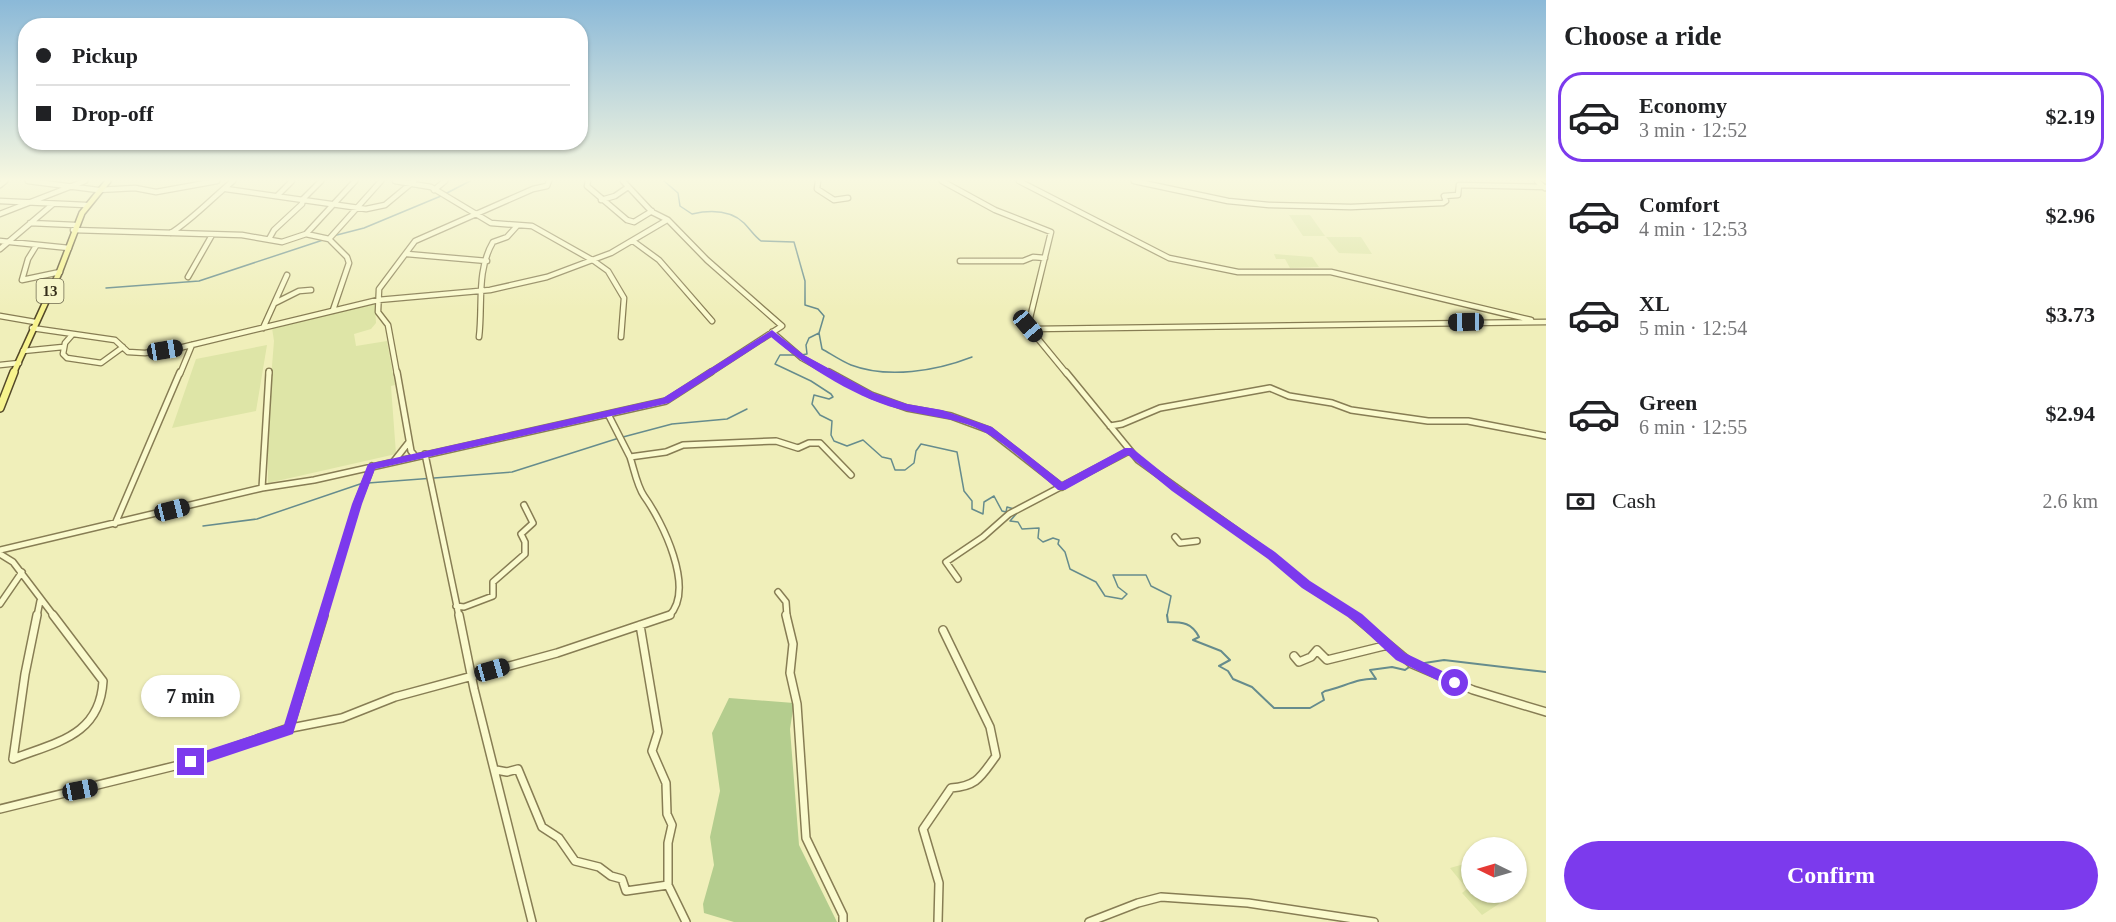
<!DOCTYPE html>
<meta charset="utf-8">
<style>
:root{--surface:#fff;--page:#f6f6f6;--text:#202124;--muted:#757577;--line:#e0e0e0;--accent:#7c3aed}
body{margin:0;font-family:"Times New Roman",serif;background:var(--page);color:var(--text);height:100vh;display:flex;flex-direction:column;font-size:22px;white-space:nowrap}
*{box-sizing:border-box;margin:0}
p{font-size:20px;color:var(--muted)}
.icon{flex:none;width:33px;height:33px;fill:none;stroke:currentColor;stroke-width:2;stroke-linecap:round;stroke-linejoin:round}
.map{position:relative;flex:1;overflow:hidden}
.sheet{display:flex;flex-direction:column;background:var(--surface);width:570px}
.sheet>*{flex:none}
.top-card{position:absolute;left:18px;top:18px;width:570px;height:132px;border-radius:24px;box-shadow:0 2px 4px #0004;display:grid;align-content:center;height:132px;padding:0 18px;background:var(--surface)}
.needle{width:39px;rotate:275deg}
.fabs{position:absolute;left:1461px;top:837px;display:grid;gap:12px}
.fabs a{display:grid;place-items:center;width:66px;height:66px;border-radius:50%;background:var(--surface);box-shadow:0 2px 4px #0004;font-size:30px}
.end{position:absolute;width:27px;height:27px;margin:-14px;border:8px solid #7c3aed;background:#fff;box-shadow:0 0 0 3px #fff}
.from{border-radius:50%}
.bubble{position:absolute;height:42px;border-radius:21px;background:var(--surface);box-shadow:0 2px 4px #0004;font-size:20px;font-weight:800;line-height:42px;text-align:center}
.car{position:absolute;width:18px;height:36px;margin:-18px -9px;border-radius:8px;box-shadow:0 0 4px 2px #0007;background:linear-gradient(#222 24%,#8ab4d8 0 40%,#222 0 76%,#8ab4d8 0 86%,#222 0)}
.top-card b{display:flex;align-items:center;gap:21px;height:57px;font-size:22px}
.top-card b+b{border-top:2px solid var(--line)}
.top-card i{width:15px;height:15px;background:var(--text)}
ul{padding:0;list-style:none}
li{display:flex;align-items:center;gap:18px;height:90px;margin:0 12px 9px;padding:0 6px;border:3px solid transparent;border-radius:24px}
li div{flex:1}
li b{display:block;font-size:22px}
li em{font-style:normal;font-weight:800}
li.current{border-color:var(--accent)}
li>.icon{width:54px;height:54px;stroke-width:1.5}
h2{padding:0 18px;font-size:27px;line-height:72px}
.pay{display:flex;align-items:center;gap:15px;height:66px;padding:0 18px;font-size:22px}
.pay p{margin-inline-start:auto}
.cta{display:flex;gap:12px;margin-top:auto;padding:12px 18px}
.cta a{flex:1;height:69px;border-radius:36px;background:var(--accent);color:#fff;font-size:24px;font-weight:800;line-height:69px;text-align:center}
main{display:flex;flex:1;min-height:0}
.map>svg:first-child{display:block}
</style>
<main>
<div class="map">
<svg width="1546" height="922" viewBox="0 0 1546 922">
<rect width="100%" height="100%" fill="#f0efba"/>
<path fill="#dee5a7" d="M 1289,215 L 1310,215 L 1325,236 L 1303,236 Z
M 1326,237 L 1361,237 L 1372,254 L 1339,253 Z
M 1274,254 L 1312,257 L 1319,267 L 1290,268 L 1285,259 L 1276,259 Z
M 375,304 L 376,323 L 371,329 L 354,334 L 356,346 L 387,341 L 395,385 L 391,386 L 396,454 L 268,483 L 268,416 L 274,341 L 272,328 Z
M 267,345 L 256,411 L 172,428 L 196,359 Z
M 1471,862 L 1472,892 L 1514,894 L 1482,915 L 1462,893 L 1467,889 L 1450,868 Z"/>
<path fill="#b4cd8e" d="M 729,698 L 794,703 L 790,729 L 799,845 L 837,922 L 734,922 L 704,913 L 703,904 L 714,865 L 710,837 L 720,791 L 712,733 Z"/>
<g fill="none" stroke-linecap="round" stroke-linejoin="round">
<path stroke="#668c8d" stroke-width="1.5" d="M 664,181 L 678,193 L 680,206 L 692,214 C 710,210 730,210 744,223 C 750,229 754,236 761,241 L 794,242 L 805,281 L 805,305 L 818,309 L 824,316 L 819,333 L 822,349 C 831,354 841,361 851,365 C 888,379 936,371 972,357
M 445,194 L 470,181
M 333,236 L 364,228 L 441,196
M 106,288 L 199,281 L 323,240
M 797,355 L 780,355 L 775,364 L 811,381 L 831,394 L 833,397 L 829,399 L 814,395 L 812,404 L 820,415 L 832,421 L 831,435 L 834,441 L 847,446 L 863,440 L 882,457 L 891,459 L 895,470 L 905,470 L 914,463 L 916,451 L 921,444 L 957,452 L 964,491 L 972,501 L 972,509 L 983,514 L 984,502 L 994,496 L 1002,511 L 1006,512 L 1007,507 L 1014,509
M 801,355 L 807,354 L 806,345 L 809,338 L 819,333
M 623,437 L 672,424 L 727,419 L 747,409
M 368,483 L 512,472 L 619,438
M 1017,513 L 1010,521 L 1018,522 L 1022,529 L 1039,528 L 1038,538 L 1043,542 L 1053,538 L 1059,540 L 1058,544 L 1065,552 L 1070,569 L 1096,582 L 1105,596 L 1122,599 L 1127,594 L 1118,587 L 1113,575 L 1146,575 L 1151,586 L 1171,596 L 1167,616
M 203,526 L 257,519 L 363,483"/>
<path stroke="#668c8d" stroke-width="2" d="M 1167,615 L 1168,622 C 1183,622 1192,623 1199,637 L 1193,640 L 1221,651 L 1230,660 L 1219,666 L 1228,671 L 1233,679 L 1252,687 L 1274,708 L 1310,708 L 1324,700 L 1322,693 L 1325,691 C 1341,688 1360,677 1376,679 L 1370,670 L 1392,667 L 1405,670 L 1412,665
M 1418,664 L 1444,660 L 1546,672"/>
<defs>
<path id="minor-far2" d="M 28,181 L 98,190 L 135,188 L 156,192 L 217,181
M 395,181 L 431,187 L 491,223 L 532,226 L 594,261 L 608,271 L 624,298 L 621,337
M 588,181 L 587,186 L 627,220 L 634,222 L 652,211
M 623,181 L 652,212 L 668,220 L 707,260 L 782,326 L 708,374
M 818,181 L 817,189 L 834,200 L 848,198
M 942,181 L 995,210 L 1051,232 L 1028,326 L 1034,329 L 1546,322
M 1019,181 L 1169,258 L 1238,272 L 1331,272 L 1531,320
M 1134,181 L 1228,201 L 1269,205 L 1351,207 L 1443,203 L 1446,201 L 1444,196 L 1458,195 L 1459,185 L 1546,187
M 1537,181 L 1545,188
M 0,185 L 5,181
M 226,189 L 366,209 L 385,205 L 414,181
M 434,190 L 445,181
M 278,195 L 292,181
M 601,200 L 615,196 L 628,187
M 0,201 L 86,205
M 0,214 L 85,181
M 30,223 L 75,225
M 73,230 L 242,235 L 282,242 L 306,234 L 355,181
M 171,233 C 194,218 211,199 233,181
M 306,234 L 329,239
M 269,239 L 274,230 L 302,204 L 303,199 L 321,181
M 0,241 L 69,248
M 633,241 L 659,260 L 712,321
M 36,246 L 28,259 L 22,280 L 60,272
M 0,249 L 53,204
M 407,254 L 487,261
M 960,261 L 1023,261 L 1033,257 L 1045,258
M 188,277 L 212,235
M 275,303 L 299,291 L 311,290
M 333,310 L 349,263 L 347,257 L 329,239 L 381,181
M 0,316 L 35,322
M 32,328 L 115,340 L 128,352 L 145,353 L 179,348 L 378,300 L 490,290 L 547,277 L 611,253 L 667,220
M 263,328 L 287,275
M 1030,329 L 1067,374
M 772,332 L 802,358 L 831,374
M 72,335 L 65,343 L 63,354 L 67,358 L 101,363 L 123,347
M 479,337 C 483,305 476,271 493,242 L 507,237 L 517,226
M 23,351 L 63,347
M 0,365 L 19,363
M 180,374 L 192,345
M 269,374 L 269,371
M 397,374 L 388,325 L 378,312 L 379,289 L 415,241 L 533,189 L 547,186 L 549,181"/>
<path id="minor-far1" d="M 397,372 L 411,451 L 415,456
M 829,372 L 871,395 L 907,408 L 951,416 L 989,430 L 1062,487
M 1066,372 L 1138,460 L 1272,556 L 1306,585 L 1355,616
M 608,414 L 630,457 L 666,452 L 683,445 L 776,441 L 798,448 L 809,443 L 820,443 L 851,475
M 1110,426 L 1122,424 L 1160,408 L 1270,388 L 1289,396 L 1332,403 L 1351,410 L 1428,421 L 1468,421 L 1546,436
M 425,454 L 459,616
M 630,457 C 634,469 637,486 644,496 C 662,521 696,589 669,616
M 394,461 L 409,442
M 262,488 L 269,372
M 115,524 L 180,372
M 1175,537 L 1180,543 L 1197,541
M 0,550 L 262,488 L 314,480 L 666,401 L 711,372
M 0,554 L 13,562 L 54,616
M 958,579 L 946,562 L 983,537 L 1009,514 L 1129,451
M 778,592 L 786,602 L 787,616
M 0,604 L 22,572
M 456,606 L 464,607 L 493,596 L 493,582 L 525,554 L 525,542 L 521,534 L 533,523 L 524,505
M 37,616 L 40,601
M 323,616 L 358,501 L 372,466"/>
<path id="minor" d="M 459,615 L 474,689 L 532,922
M 786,615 L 793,644 L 790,673 L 797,704 L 806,838 L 843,915 L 843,922
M 1353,615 L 1412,664 L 1473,690 L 1546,712
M 640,625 L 658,732 L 652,751 L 666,783 L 667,814 L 672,825 L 668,843 L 668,885
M 1294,656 L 1299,662 L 1311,657 L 1317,650 L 1327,660 L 1388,645
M 289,729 L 324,615
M 13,759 C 56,742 100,736 103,681 L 53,615
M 13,759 L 25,674 L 37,615
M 496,770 L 507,772 L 518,769 L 542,827 L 559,838 L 575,861 L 599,867 L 611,876 L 622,879 L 626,891 L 668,885 L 686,922
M 0,809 L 191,762 L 286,729 L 342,718 L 395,697 L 557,653 L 670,615
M 938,922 L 939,883 L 923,829 L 951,788 C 978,786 981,776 996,756 L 990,727 L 943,630
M 1089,922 L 1138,903 L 1161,897 L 1248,903 L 1374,922"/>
<path id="major-far1" d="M 13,374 L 59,273 L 82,213 L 108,181"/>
<path id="major" d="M 0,408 L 14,372"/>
</defs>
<use href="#minor-far2" stroke="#877d54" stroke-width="7"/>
<use href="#minor-far1" stroke="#877d54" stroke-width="8"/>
<use href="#minor" stroke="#877d54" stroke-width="10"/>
<use href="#major-far1" stroke="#544929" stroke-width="8"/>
<use href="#major" stroke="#544929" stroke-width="10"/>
<use href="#minor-far2" stroke="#fafacd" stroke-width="4.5"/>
<use href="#minor-far1" stroke="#fafacd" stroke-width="5"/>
<use href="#minor" stroke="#fafacd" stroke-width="7"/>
<use href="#major-far1" stroke="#f7f38e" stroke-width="5"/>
<use href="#major" stroke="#f7f38e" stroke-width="7"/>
</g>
<linearGradient id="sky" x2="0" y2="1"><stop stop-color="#8bb9d8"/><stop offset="0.58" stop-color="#f8f8e0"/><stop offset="1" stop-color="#f8f8e0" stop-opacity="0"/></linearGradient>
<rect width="1546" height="310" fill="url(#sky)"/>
<path fill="#7c3aed" d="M 772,330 L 804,355 L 874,393 L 907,404 L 942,410 L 992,427 L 1062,482 L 1125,448 L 1132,448 L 1179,486 L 1275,552 L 1310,581 L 1362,614 L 1405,653 L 1459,679 L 1459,687 L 1451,687 L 1396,660 L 1354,621 L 1302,588 L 1268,559 L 1172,491 L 1128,455 L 1065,490 L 1058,490 C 1035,471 1012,448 986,433 C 963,419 933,417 907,411 C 860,401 807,367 771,337 L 669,403 L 375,469 L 362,504 L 293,734 L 191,768 L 186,766 L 186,757 L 284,725 L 352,504 L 368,464 L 663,398 Z"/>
<g text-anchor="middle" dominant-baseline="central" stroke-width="5" stroke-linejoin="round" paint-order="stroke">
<rect fill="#f7f6ca" stroke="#6f6a4f" stroke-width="1.5" x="36.5" y="279" width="27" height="24" rx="4.5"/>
<g font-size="15" font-weight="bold" fill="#352e1a">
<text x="50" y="291">13</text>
</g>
</g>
</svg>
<div class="fabs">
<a><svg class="needle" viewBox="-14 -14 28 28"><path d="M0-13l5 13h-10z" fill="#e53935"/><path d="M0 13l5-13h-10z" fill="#757577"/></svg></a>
</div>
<i class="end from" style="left:1455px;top:683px"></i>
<i class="end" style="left:191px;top:762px"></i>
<div class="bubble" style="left:141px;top:675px;width:99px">7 min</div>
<i class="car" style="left:1466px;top:322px;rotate:269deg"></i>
<i class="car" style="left:1028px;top:326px;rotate:140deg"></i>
<i class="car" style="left:165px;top:350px;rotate:81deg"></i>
<i class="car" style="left:172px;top:510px;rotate:76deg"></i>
<i class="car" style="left:492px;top:670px;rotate:74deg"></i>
<i class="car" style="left:80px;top:790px;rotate:79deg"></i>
<div class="top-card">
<b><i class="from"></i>Pickup</b>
<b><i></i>Drop-off</b>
</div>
</div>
<section class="sheet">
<h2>Choose a ride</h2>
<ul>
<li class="current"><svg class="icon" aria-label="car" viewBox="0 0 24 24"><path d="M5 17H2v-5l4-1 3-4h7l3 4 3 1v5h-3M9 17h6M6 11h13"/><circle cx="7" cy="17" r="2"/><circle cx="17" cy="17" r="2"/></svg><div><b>Economy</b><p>3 min · 12:52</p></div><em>$2.19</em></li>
<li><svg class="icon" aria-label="car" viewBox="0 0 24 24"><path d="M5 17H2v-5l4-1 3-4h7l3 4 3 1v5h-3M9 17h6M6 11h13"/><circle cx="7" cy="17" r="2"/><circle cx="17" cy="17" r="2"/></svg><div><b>Comfort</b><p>4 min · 12:53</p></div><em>$2.96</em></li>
<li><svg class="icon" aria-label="car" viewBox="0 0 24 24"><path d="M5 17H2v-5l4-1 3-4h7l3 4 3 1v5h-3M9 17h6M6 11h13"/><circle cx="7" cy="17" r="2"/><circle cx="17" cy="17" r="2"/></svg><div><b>XL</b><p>5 min · 12:54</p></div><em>$3.73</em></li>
<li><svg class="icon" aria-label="car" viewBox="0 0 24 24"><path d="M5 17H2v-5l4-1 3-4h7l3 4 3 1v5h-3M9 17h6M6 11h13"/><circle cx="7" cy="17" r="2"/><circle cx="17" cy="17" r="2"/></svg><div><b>Green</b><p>6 min · 12:55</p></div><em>$2.94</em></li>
</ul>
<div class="pay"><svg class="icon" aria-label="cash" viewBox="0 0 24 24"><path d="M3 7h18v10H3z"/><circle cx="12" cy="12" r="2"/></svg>Cash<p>2.6 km</p></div>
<div class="cta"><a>Confirm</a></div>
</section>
</main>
